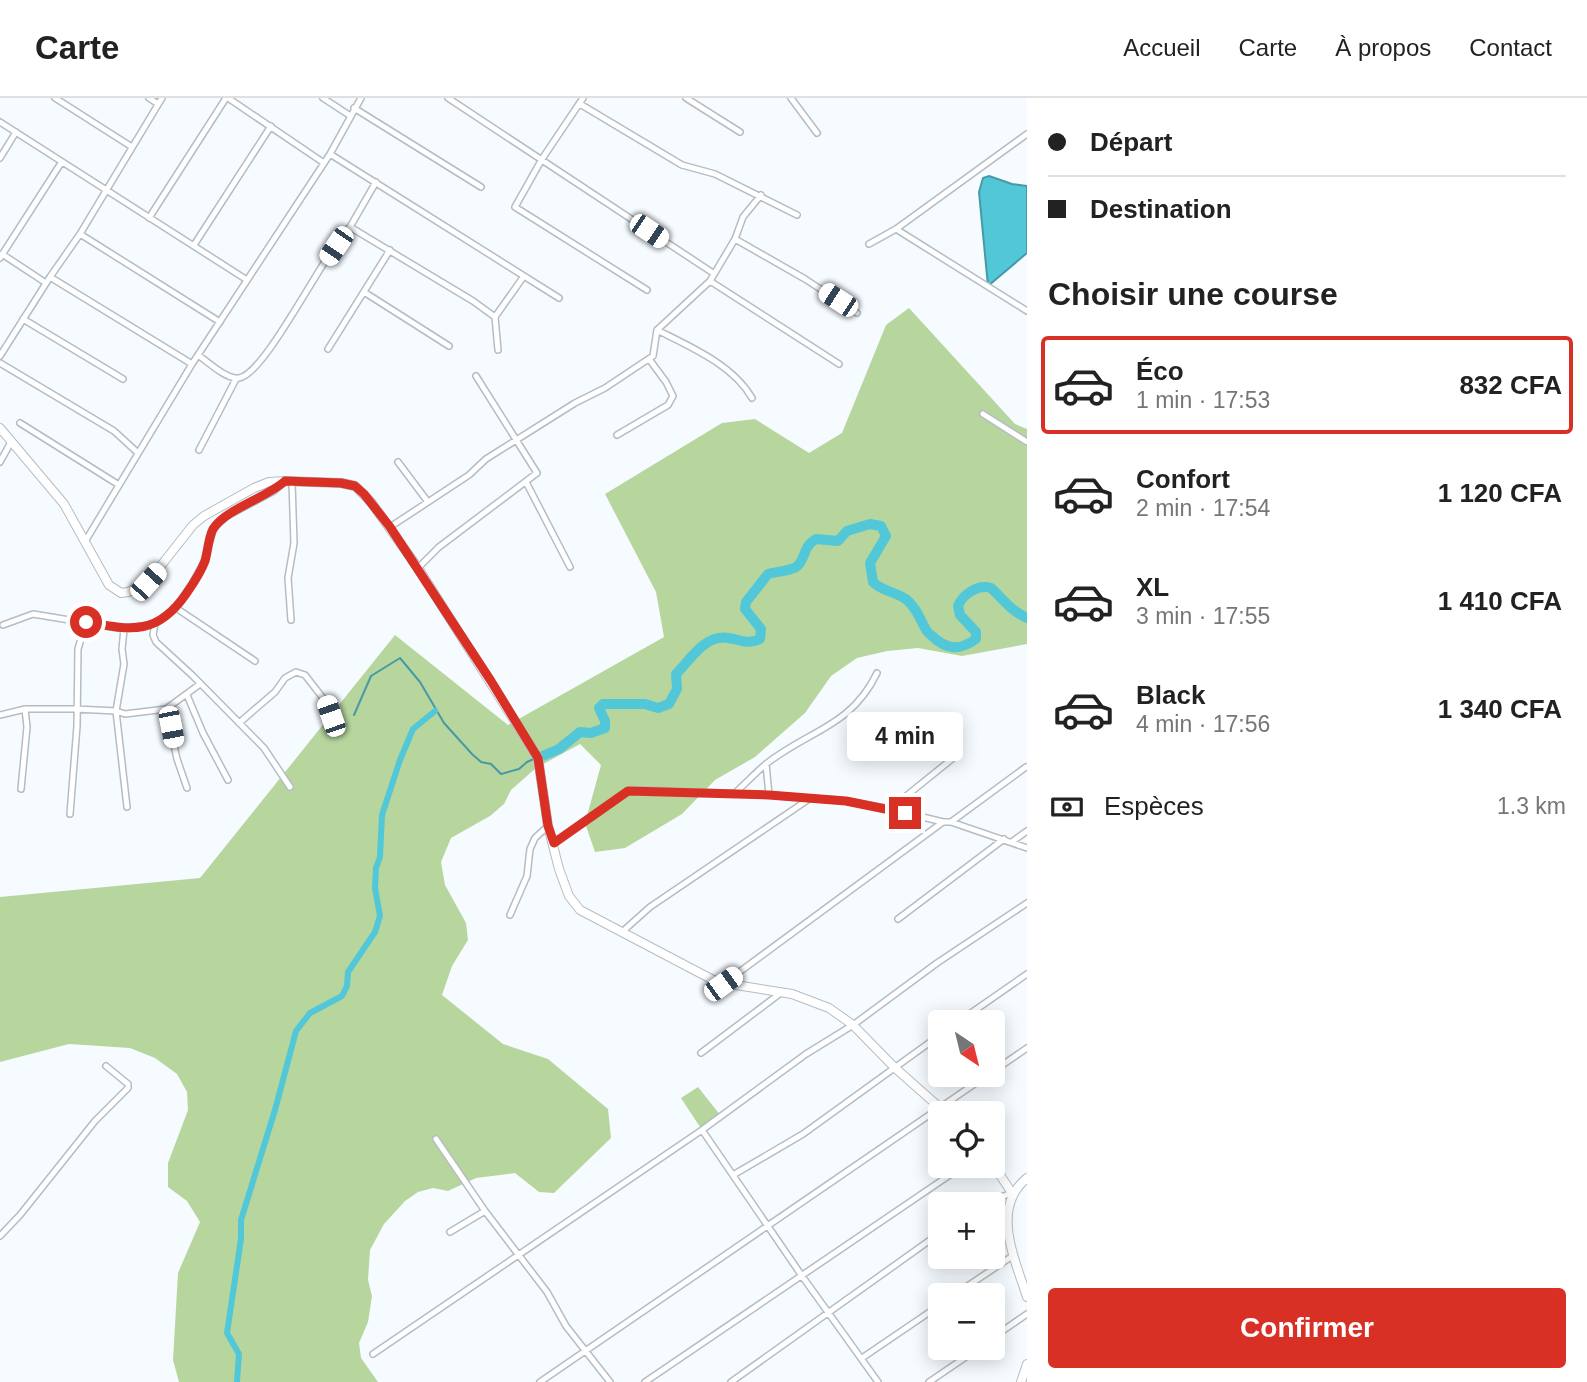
<!DOCTYPE html>
<html lang="fr">
<meta charset="utf-8">
<style>
:root{--surface:#fff;--page:#f6f6f6;--text:#222;--muted:#767676;--line:#e0e0e0;--accent:#d93025}
body{margin:0;font-family:Helvetica,sans-serif;background:var(--page);color:var(--text);height:100vh;display:flex;flex-direction:column;font-size:26px;white-space:nowrap}
*{box-sizing:border-box;margin:0}
p{font-size:23px;color:var(--muted)}
.icon{flex:none;width:38px;height:38px;fill:none;stroke:currentColor;stroke-width:2;stroke-linecap:round;stroke-linejoin:round}
.map{position:relative;flex:1;overflow:hidden}
.details{display:flex;flex-direction:column;background:var(--surface);width:560px}
.details>*{flex:none}
.banner{display:grid;align-content:center;height:154px;padding:0 21px;background:var(--surface)}
.needle{width:46px;rotate:145deg}
.controls{position:absolute;left:928px;top:912px;display:grid;gap:14px}
.controls a{display:grid;place-items:center;width:77px;height:77px;border-radius:7px;background:var(--surface);box-shadow:0 4px 18px #0003;font-size:35px}
.end{position:absolute;width:32px;height:32px;margin:-16px;border:9px solid #d93025;background:#fff;box-shadow:0 0 0 4px #fff}
.from{border-radius:50%}
.bubble{position:absolute;height:49px;border-radius:7px;background:var(--surface);box-shadow:0 4px 18px #0003;font-size:23px;font-weight:700;line-height:49px;text-align:center}
.car{position:absolute;width:21px;height:42px;margin:-21px -10px;border-radius:9px;box-shadow:0 0 5px 2px #0007;background:linear-gradient(#fff 24%,#345 0 40%,#fff 0 76%,#345 0 86%,#fff 0)}
.banner b{display:flex;align-items:center;gap:24px;height:66px;font-size:26px}
.banner b+b{border-top:2px solid var(--line)}
.banner i{width:18px;height:18px;background:var(--text)}
ul{padding:0;list-style:none}
li{display:flex;align-items:center;gap:21px;height:98px;margin:0 14px 10px;padding:0 7px;border:4px solid transparent;border-radius:7px}
li div{flex:1}
li b{display:block;font-size:26px}
li em{font-style:normal;font-weight:700}
li.selected{border-color:var(--accent)}
li>.icon{width:63px;height:63px;stroke-width:1.5}
h2{padding:0 21px;font-size:32px;line-height:84px}
.pay{display:flex;align-items:center;gap:18px;height:77px;padding:0 21px;font-size:26px}
.pay p{margin-inline-start:auto}
.button{display:flex;gap:14px;margin-top:auto;padding:14px 21px}
.button a{flex:1;height:80px;border-radius:7px;background:var(--accent);color:#fff;font-size:28px;font-weight:700;line-height:80px;text-align:center}
header{display:flex;align-items:center;gap:42px;box-sizing:border-box;height:98px;padding:0 35px;background:var(--surface);border-bottom:2px solid var(--line)}
header strong{font-size:33px}
nav{display:flex;gap:38px;margin-inline-start:auto;font-size:24px}
main{display:flex;flex:1;min-height:0}
.map>svg:first-child{display:block}
</style>
<header>
<strong>Carte</strong>
<nav><a>Accueil</a><a>Carte</a><a>À propos</a><a>Contact</a></nav>
</header>
<main>
<div class="map">
<svg width="1027" height="1284" viewBox="0 0 1027 1284">
<rect width="100%" height="100%" fill="#f6fbff"/>
<path fill="#b6d69e" d="M 909,210 L 1015,326 L 1027,331 L 1027,546 L 962,558 L 918,550 L 887,553 L 857,560 L 831,578 L 805,615 L 755,659 L 715,682 L 682,716 L 625,750 L 595,754 L 585,725 L 601,667 L 580,646 L 536,670 L 511,692 L 504,706 L 490,718 L 451,740 L 441,764 L 445,787 L 466,825 L 468,842 L 452,868 L 442,897 L 503,946 L 548,961 L 608,1011 L 611,1040 L 554,1095 L 539,1094 L 515,1075 L 476,1080 L 448,1093 L 433,1090 L 418,1094 L 405,1103 L 384,1126 L 370,1152 L 368,1182 L 372,1198 L 368,1224 L 359,1245 L 361,1260 L 378,1284 L 179,1284 L 173,1262 L 178,1175 L 200,1124 L 187,1103 L 168,1089 L 168,1065 L 188,1012 L 187,994 L 177,976 L 155,960 L 130,950 L 69,946 L 0,964 L 0,799 L 200,780 L 395,537 L 508,627 L 664,539 L 656,494 L 605,396 L 722,325 L 755,321 L 809,355 L 842,335 L 886,227 Z
M 698,989 L 721,1018 L 702,1032 L 681,1000 Z"/>
<path fill="#52c7d7" stroke="#4799a6" stroke-width="2" d="M 989,78 L 1012,86 L 1027,88 L 1027,155 L 988,188 L 979,94 L 983,80 Z"/>
<g fill="none" stroke-linecap="round" stroke-linejoin="round">
<path stroke="#4799a6" stroke-width="2" d="M 354,617 L 371,578 L 400,560 L 420,584 L 444,625 L 472,656 L 481,664 L 491,666 L 501,676 L 519,671 L 527,664 L 536,660"/>
<path stroke="#52c7d7" stroke-width="6" d="M 237,1284 L 239,1256 L 227,1235 L 241,1141 L 241,1122 L 275,1012 L 296,933 L 310,915 L 342,898 L 347,888 L 348,874 L 375,834 L 380,818 L 375,790 L 376,770 L 380,759 L 382,717 L 400,662 L 413,631 L 435,613"/>
<path stroke="#52c7d7" stroke-width="10" d="M 538,660 L 559,651 L 580,634 L 591,635 L 605,630 L 605,623 L 599,610 L 603,606 L 645,606 L 658,610 L 669,606 L 677,591 L 676,576 C 690,562 705,536 728,540 C 742,542 747,547 760,541 L 761,531 L 745,511 L 746,504 L 768,476 C 775,474 790,473 796,469 C 806,462 802,449 816,441 L 838,443 L 847,433 L 870,426 L 881,428 L 886,438 L 870,465 L 873,484 C 883,494 897,494 907,502 C 917,511 919,519 925,530 C 927,535 929,535 932,538 C 947,552 959,553 976,541 L 976,534 L 960,517 L 958,508 C 963,496 978,486 991,490 C 1005,503 1010,512 1027,520"/>
<defs>
<path id="street" d="M 55,0 L 132,49
M 149,0 L 158,6
M 228,0 L 324,65
M 323,0 L 349,17
M 448,0 L 713,175
M 583,0 L 542,61 L 515,109 L 647,192
M 686,0 L 740,34
M 791,0 L 817,35
M 580,6 L 682,67 L 715,76 L 797,117
M 354,10 L 481,89
M 0,24 L 247,182
M 330,56 L 559,200
M 0,60 L 16,34
M 149,120 L 226,0
M 350,129 L 376,84
M 896,131 L 1027,213
M 80,136 L 220,224
M 735,141 L 805,181 L 857,215
M 869,146 L 896,131 L 1027,36
M 194,147 L 271,28
M 2,156 L 46,185
M 0,160 L 61,65
M 50,179 L 192,266
M 710,183 L 839,266
M 364,194 L 449,248
M 495,219 L 524,178
M 23,221 L 123,281
M 657,232 C 691,249 733,267 752,300
M 328,251 L 390,152
M 198,257 C 208,264 227,282 239,280 C 266,276 324,154 350,129 L 473,203 L 495,219 L 498,252
M 0,258 L 50,179 L 80,136 L 162,0
M 0,265 L 114,333 L 138,355
M 983,316 L 1027,344
M 20,325 L 119,387
M 617,337 L 668,307 L 673,298 L 666,284 L 649,261
M 199,352 L 236,281
M 0,364 L 11,344
M 398,364 L 428,404
M 526,384 L 570,469
M 390,429 L 469,377 L 486,361 L 575,305 L 605,290 L 653,258 L 657,232 L 710,183 L 735,141 L 743,119 L 761,97
M 86,442 L 192,266 L 330,56 L 361,0
M 418,470 L 439,449 L 537,375 L 476,278
M 176,510 L 255,563
M 291,522 L 288,480 L 294,445 L 292,384
M 155,526 L 153,537 L 156,544 L 193,578 L 264,650 L 290,689
M 3,527 L 33,516 L 124,531 L 155,526 L 176,510 L 192,486 L 204,464 L 213,432 L 219,425 L 227,418 L 274,393 L 285,383
M 124,531 L 122,551 L 124,566 L 116,613 L 127,709
M 187,597 L 203,635 L 228,682
M 166,611 L 177,661 L 187,690
M 0,617 L 25,611 L 76,611 L 116,613 L 125,616 L 166,611 L 200,586
M 239,625 L 275,594 L 285,580 L 296,574 L 305,577 L 326,604 L 336,632
M 766,666 L 769,697
M 21,691 L 27,629 L 25,611
M 734,696 C 745,686 755,675 766,666 C 809,632 851,629 877,575
M 890,711 L 952,661
M 70,716 L 77,628 L 78,551 L 86,524
M 951,724 L 1026,669
M 1013,743 L 1027,733
M 554,745 L 628,693 L 641,692 L 769,697 L 846,703 L 890,711 L 943,724 L 951,724 L 1027,750
M 510,817 L 527,778 L 530,751 L 535,740 L 548,728
M 898,821 L 1004,741
M 622,834 L 650,809 L 809,701
M 723,886 L 943,724
M 958,924 L 1027,876
M 701,955 L 782,894
M 992,974 L 1027,950
M 702,1032 L 802,1178 L 878,1284
M 436,1041 L 485,1113 L 547,1194 L 566,1228 L 610,1284
M 733,1077 L 803,1036 L 940,937
M 981,1106 L 1012,1095
M 450,1134 L 485,1113
M 0,1138 L 20,1117 L 95,1023 L 128,990 L 128,986 L 106,968
M 954,1197 L 1014,1157
M 992,1240 L 1027,1216
M 373,1256 L 702,1032 L 806,956 L 853,927 L 937,865 L 1027,805
M 862,1260 L 940,1207
M 540,1284 L 989,976
M 645,1284 L 963,1068
M 731,1284 L 940,1135
M 929,1284 L 979,1250"/>
<path id="secondary" d="M 0,330 L 64,406 L 109,487 L 121,495 L 128,494 L 148,484 L 193,427 L 204,418 L 254,390 L 269,384 L 285,383 L 341,385 L 355,388 L 371,404 L 418,470 L 538,660 L 548,728 L 559,771 L 569,798 L 580,812 L 717,884 L 792,896 L 829,910 L 853,927 L 894,969 L 946,1015
M 992,1065 L 1012,1095
M 1027,1080 C 990,1110 1015,1161 1027,1199
M 1021,1284 L 1027,1266"/>
</defs>
<use href="#street" stroke="#b5bdc3" stroke-width="8"/>
<use href="#secondary" stroke="#b5bdc3" stroke-width="10"/>
<use href="#street" stroke="#fff" stroke-width="5"/>
<use href="#secondary" stroke="#fff" stroke-width="8"/>
</g>
<g fill="none" stroke-linecap="round" stroke-linejoin="round">
<path stroke="#d93025" stroke-width="9" d="M 86,524 C 131,532 157,538 186,496 C 193,486 201,474 205,463 C 208,453 208,441 213,431 C 226,411 266,400 285,383 L 341,385 L 355,388 L 364,396 L 390,429 L 491,583 L 538,660 L 548,728 L 554,745 L 628,693 L 769,697 L 846,703 L 905,715"/>
</g>
</svg>
<div class="controls">
<a><svg class="needle" viewBox="-14 -14 28 28"><path d="M0-13l5 13h-10z" fill="#e53935"/><path d="M0 13l5-13h-10z" fill="#767676"/></svg></a>
<a><svg class="icon" aria-label="locate" viewBox="0 0 24 24"><circle cx="12" cy="12" r="6"/><path d="M12 2v4M12 18v4M2 12h4M18 12h4"/></svg></a>
<a>+</a>
<a>−</a>
</div>
<i class="end from" style="left:86px;top:524px"></i>
<i class="end" style="left:905px;top:715px"></i>
<div class="bubble" style="left:847px;top:614px;width:116px">4 min</div>
<i class="car" style="left:649px;top:133px;rotate:124deg"></i>
<i class="car" style="left:336px;top:148px;rotate:214deg"></i>
<i class="car" style="left:838px;top:202px;rotate:303deg"></i>
<i class="car" style="left:148px;top:484px;rotate:42deg"></i>
<i class="car" style="left:331px;top:618px;rotate:341deg"></i>
<i class="car" style="left:171px;top:629px;rotate:169deg"></i>
<i class="car" style="left:723px;top:886px;rotate:54deg"></i>
</div>
<section class="details">
<div class="banner">
<b><i class="from"></i>Départ</b>
<b><i></i>Destination</b>
</div>
<h2>Choisir une course</h2>
<ul>
<li class="selected"><svg class="icon" aria-label="car" viewBox="0 0 24 24"><path d="M5 17H2v-5l4-1 3-4h7l3 4 3 1v5h-3M9 17h6M6 11h13"/><circle cx="7" cy="17" r="2"/><circle cx="17" cy="17" r="2"/></svg><div><b>Éco</b><p>1 min · 17:53</p></div><em>832 CFA</em></li>
<li><svg class="icon" aria-label="car" viewBox="0 0 24 24"><path d="M5 17H2v-5l4-1 3-4h7l3 4 3 1v5h-3M9 17h6M6 11h13"/><circle cx="7" cy="17" r="2"/><circle cx="17" cy="17" r="2"/></svg><div><b>Confort</b><p>2 min · 17:54</p></div><em>1 120 CFA</em></li>
<li><svg class="icon" aria-label="car" viewBox="0 0 24 24"><path d="M5 17H2v-5l4-1 3-4h7l3 4 3 1v5h-3M9 17h6M6 11h13"/><circle cx="7" cy="17" r="2"/><circle cx="17" cy="17" r="2"/></svg><div><b>XL</b><p>3 min · 17:55</p></div><em>1 410 CFA</em></li>
<li><svg class="icon" aria-label="car" viewBox="0 0 24 24"><path d="M5 17H2v-5l4-1 3-4h7l3 4 3 1v5h-3M9 17h6M6 11h13"/><circle cx="7" cy="17" r="2"/><circle cx="17" cy="17" r="2"/></svg><div><b>Black</b><p>4 min · 17:56</p></div><em>1 340 CFA</em></li>
</ul>
<div class="pay"><svg class="icon" aria-label="cash" viewBox="0 0 24 24"><path d="M3 7h18v10H3z"/><circle cx="12" cy="12" r="2"/></svg>Espèces<p>1.3 km</p></div>
<div class="button"><a>Confirmer</a></div>
</section>
</main>
